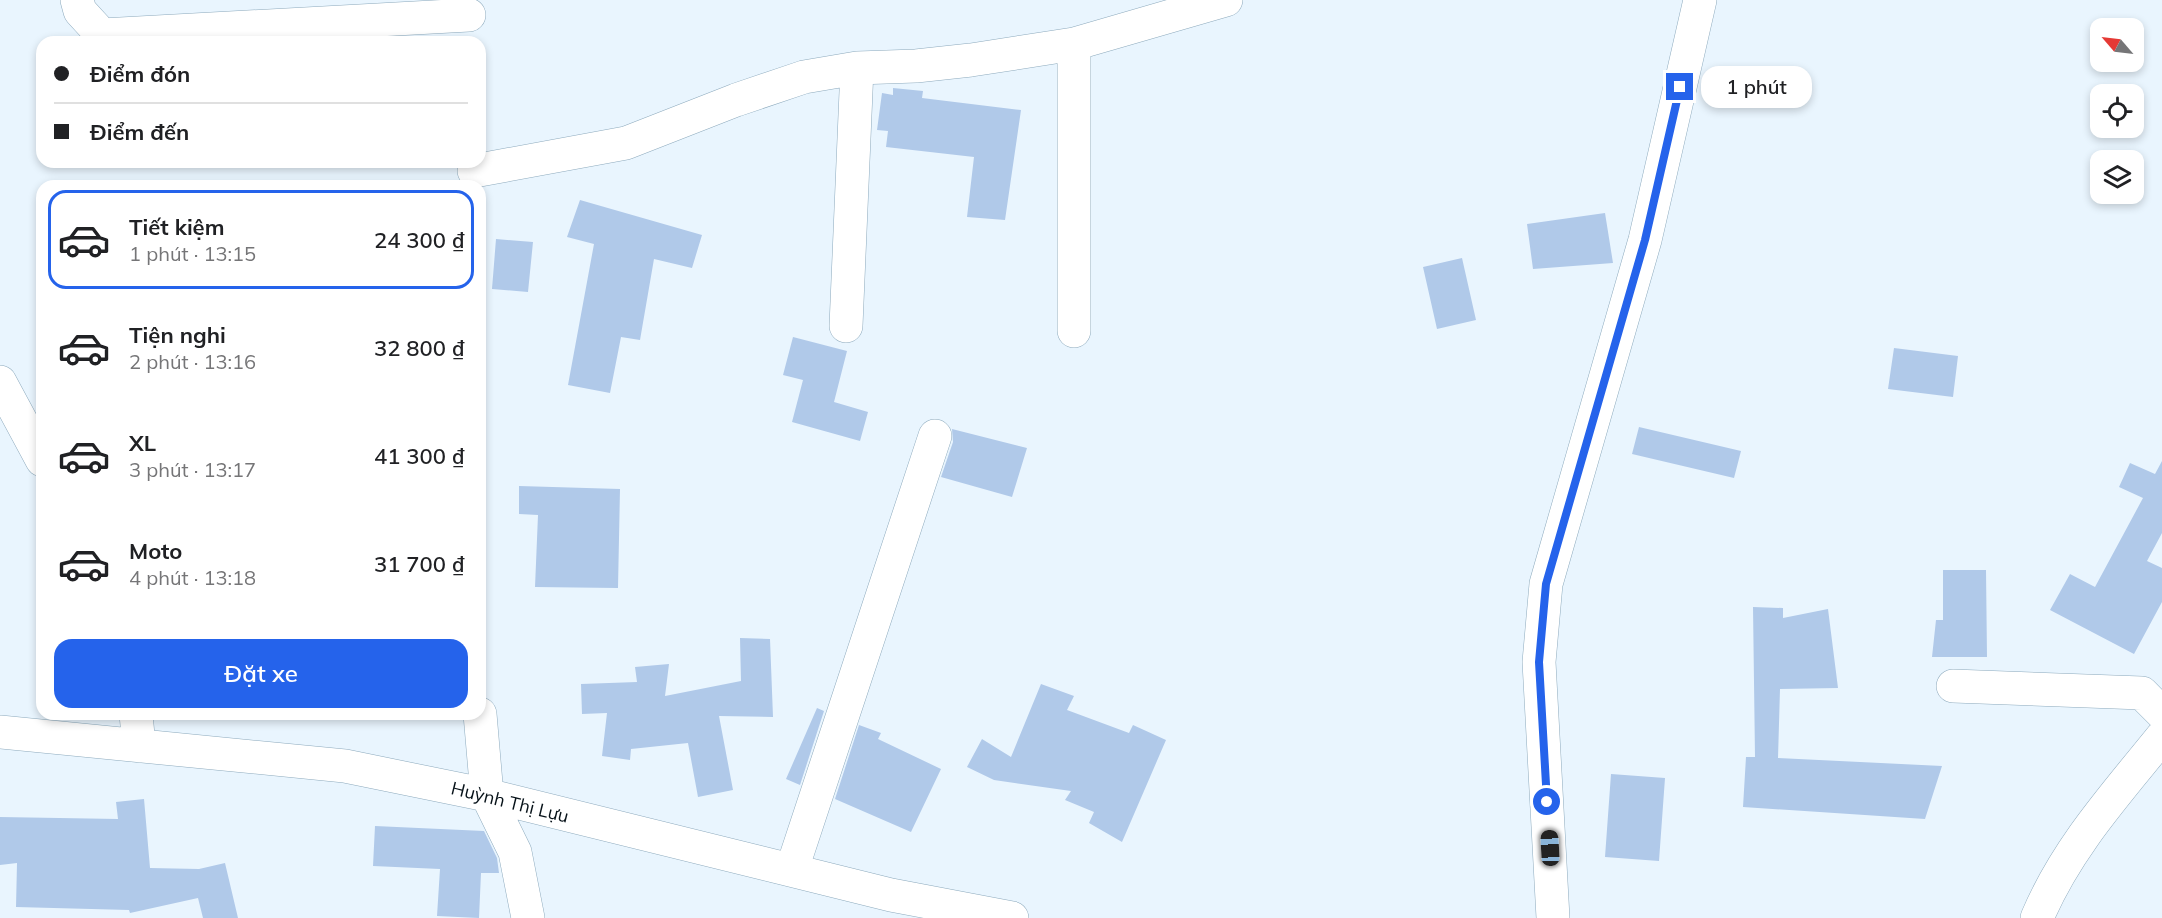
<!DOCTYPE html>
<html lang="vi">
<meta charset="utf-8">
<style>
:root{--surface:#fff;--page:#f6f6f6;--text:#202124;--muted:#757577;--line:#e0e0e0;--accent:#2563eb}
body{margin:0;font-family:Mulish,sans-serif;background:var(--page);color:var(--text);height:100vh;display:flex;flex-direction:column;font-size:22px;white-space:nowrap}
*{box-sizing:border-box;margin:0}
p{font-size:20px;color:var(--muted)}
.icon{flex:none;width:33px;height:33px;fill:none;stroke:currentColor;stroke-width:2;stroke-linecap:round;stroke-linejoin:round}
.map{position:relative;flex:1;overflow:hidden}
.panel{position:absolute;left:36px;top:180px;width:450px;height:540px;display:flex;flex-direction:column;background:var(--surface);border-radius:18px;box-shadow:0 3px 9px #0003}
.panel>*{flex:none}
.banner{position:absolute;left:36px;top:36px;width:450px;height:132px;border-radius:18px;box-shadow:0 3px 9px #0003;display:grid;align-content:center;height:132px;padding:0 18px;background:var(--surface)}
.needle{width:39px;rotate:298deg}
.tools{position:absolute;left:2090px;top:18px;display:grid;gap:12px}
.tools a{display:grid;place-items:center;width:54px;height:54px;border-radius:12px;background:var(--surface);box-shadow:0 3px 9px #0003;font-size:30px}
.end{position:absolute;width:27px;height:27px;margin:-14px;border:8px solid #2563eb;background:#fff;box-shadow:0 0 0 3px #fff}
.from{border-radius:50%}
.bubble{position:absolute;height:42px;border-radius:18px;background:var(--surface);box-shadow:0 3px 9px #0003;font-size:20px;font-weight:600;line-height:42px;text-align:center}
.car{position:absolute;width:18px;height:36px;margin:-18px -9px;border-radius:8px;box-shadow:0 0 4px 2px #0007;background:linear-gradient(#222 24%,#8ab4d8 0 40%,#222 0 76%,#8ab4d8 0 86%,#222 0)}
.banner b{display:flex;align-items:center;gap:21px;height:57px;font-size:22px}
.banner b+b{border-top:2px solid var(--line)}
.banner i{width:15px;height:15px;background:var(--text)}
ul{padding:10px 0 0;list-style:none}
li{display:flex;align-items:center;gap:18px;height:99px;margin:0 12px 9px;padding:0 6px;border:3px solid transparent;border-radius:18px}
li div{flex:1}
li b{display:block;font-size:22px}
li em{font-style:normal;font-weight:600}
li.selected{border-color:var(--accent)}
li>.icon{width:54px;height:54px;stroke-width:1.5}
.button{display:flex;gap:12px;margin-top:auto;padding:12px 18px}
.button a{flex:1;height:69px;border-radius:18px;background:var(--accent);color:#fff;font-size:24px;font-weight:600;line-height:69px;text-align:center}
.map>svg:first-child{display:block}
</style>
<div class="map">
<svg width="2162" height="918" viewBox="0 0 2162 918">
<rect width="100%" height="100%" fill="#e9f5fe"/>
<path fill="#b0c9e9" d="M 893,88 L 923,91 L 922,98 L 1021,110 L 1005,220 L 967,217 L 974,157 L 886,147 L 888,131 L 877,130 L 882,93 L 893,95 Z
M 580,200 L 702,235 L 692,268 L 654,259 L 640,340 L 621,337 L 610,393 L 568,385 L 594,244 L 567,237 Z
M 1605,213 L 1613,263 L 1533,269 L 1527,224 Z
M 496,239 L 533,242 L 528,292 L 492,289 Z
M 1462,258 L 1476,320 L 1437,329 L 1423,267 Z
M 793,337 L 847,351 L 834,402 L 868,412 L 860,441 L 792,422 L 803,380 L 783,375 Z
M 1894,348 L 1958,356 L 1953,397 L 1888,389 Z
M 1639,427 L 1741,451 L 1734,478 L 1632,454 Z
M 952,429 L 1027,448 L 1012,497 L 941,477 L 953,442 Z
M 2162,461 L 2162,533 L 2147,561 L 2162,568 L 2162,602 L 2134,654 L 2050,610 L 2070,574 L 2095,587 L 2143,498 L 2119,487 L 2130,463 L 2155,474 Z
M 519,486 L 620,489 L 618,588 L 535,587 L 538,515 L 519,514 Z
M 1943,570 L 1986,570 L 1987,657 L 1932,657 L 1936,620 L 1943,620 Z
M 1753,607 L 1783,608 L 1783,618 L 1828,609 L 1838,688 L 1780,689 L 1778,758 L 1942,766 L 1925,819 L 1743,807 L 1746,757 L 1755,757 Z
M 740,638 L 770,639 L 773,717 L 719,716 L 733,790 L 698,797 L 688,743 L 631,749 L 630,760 L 602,756 L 607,713 L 582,714 L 581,684 L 637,682 L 635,667 L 669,664 L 665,696 L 741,681 Z
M 1041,684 L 1074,696 L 1067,710 L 1129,733 L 1133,725 L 1166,740 L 1122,842 L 1089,823 L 1094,812 L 1065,800 L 1071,791 L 994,780 L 967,767 L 982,739 L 1011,757 Z
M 817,708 L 824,711 L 800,785 L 786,779 Z
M 859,725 L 881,733 L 878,739 L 941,769 L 911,832 L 835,799 Z
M 1611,774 L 1665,778 L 1659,861 L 1605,857 Z
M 144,799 L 150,868 L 199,869 L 225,863 L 238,918 L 203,918 L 198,898 L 130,913 L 129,910 L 16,907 L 17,863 L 0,865 L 0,817 L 118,819 L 116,802 Z
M 375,826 L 484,831 L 497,858 L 499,873 L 481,873 L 479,918 L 437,916 L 440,869 L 373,866 Z"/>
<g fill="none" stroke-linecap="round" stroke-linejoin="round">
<defs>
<path id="minor" d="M 77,0 L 80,11 L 102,35 L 469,15
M 474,171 L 626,143 L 736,100 L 804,77 L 857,68 L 916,66 L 971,60 L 1074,44 L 1226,0
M 846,326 L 857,68
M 1074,331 L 1074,44
M 0,382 L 42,460
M 1953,686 L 2142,693 L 2162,713
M 136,714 L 139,746
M 480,714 L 487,795 L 515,852 L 528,918
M 0,732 L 345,766 L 487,795 L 891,895 L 1012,918
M 792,869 L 935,436
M 1553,918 L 1539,662 L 1546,584 L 1645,240 L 1700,0
M 2037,918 C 2066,849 2115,795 2162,737"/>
</defs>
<use href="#minor" stroke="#8daabd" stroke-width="34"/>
<use href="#minor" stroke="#fff" stroke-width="33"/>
</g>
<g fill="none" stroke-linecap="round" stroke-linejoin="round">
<path stroke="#2563eb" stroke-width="8" d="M 1547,802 L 1539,662 L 1546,584 L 1645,240 L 1680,87"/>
</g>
<g text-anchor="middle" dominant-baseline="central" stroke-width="6" stroke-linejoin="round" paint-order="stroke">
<g font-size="18" fill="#071219" stroke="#fff">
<text transform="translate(510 802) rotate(14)">Huỳnh Thị Lựu</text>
</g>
</g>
</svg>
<div class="tools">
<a><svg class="needle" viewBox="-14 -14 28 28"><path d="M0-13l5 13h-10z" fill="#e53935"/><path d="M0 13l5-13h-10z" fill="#757577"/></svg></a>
<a><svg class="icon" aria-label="locate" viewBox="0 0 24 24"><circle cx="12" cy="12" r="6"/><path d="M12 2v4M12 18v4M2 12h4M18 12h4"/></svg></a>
<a><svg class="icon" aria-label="layers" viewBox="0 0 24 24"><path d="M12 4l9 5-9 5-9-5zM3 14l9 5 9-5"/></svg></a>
</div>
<i class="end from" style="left:1547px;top:802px"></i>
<i class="end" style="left:1680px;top:87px"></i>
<div class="bubble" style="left:1701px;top:66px;width:111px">1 phút</div>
<i class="car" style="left:1550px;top:848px;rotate:357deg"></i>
<div class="banner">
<b><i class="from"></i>Điểm đón</b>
<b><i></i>Điểm đến</b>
</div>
<section class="panel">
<ul>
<li class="selected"><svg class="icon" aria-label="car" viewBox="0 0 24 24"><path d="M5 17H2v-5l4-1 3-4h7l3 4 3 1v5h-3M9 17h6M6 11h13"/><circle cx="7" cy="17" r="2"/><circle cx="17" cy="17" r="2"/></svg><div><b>Tiết kiệm</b><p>1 phút · 13:15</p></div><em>24 300 ₫</em></li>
<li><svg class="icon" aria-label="car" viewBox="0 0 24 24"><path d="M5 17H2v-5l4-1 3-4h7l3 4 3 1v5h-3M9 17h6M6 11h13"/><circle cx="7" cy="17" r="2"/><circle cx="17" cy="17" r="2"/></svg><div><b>Tiện nghi</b><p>2 phút · 13:16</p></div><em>32 800 ₫</em></li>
<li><svg class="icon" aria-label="car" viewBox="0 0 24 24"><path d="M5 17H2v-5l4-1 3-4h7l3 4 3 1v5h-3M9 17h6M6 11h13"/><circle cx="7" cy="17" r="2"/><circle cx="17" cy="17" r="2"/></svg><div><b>XL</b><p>3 phút · 13:17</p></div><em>41 300 ₫</em></li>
<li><svg class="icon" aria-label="car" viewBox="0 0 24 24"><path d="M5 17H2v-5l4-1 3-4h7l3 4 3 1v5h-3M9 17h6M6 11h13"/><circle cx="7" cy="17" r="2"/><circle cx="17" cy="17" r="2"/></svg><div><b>Moto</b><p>4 phút · 13:18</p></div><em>31 700 ₫</em></li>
</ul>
<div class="button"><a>Đặt xe</a></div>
</section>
</div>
